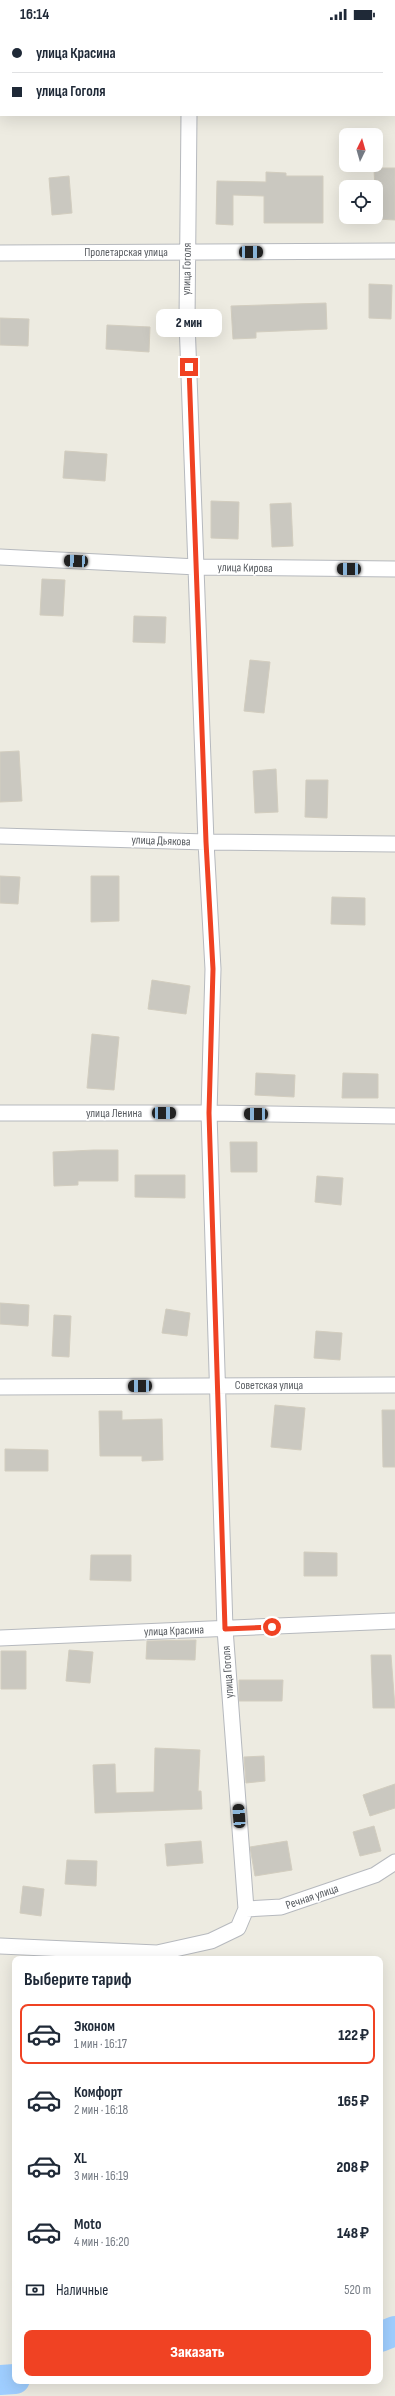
<!DOCTYPE html>
<html lang="ru">
<meta charset="utf-8">
<style>
:root{--surface:#fff;--page:#f2f2f3;--text:#1f2937;--muted:#747a83;--line:#e0e1e3;--accent:#f04223}
body{margin:0;font-family:"Sofia Sans Condensed",sans-serif;background:var(--page);color:var(--text);height:100vh;display:flex;flex-direction:column;font-size:15px;white-space:nowrap}
*{box-sizing:border-box;margin:0}
p{font-size:13px;color:var(--muted)}
.icon{flex:none;width:22px;height:22px;fill:none;stroke:currentColor;stroke-width:2;stroke-linecap:round;stroke-linejoin:round}
.map{position:relative;flex:1;overflow:hidden}
.panel{position:absolute;left:12px;top:1928px;width:371px;height:428px;display:flex;flex-direction:column;background:var(--surface);border-radius:8px;box-shadow:0 4px 16px #0002}
.panel>*{flex:none}
.top-card{position:absolute;left:0px;top:0px;width:395px;height:88px;box-shadow:0 4px 16px #0002;display:grid;align-content:center;height:88px;padding:0 12px;background:var(--surface)}
.needle{width:26px;rotate:5deg}
.buttons{position:absolute;left:339px;top:100px;display:grid;gap:8px}
.buttons a{display:grid;place-items:center;width:44px;height:44px;border-radius:8px;background:var(--surface);box-shadow:0 4px 16px #0002;font-size:20px}
.end{position:absolute;width:18px;height:18px;margin:-9px;border:5px solid #f04223;background:#fff;box-shadow:0 0 0 2px #fff}
.from{border-radius:50%}
.bubble{position:absolute;height:28px;border-radius:8px;background:var(--surface);box-shadow:0 4px 16px #0002;font-size:13px;font-weight:800;line-height:28px;text-align:center}
.car{position:absolute;width:12px;height:24px;margin:-12px -6px;border-radius:5px;box-shadow:0 0 3px 1px #0007;background:linear-gradient(#222 24%,#8ab4d8 0 40%,#222 0 76%,#8ab4d8 0 86%,#222 0)}
.top-card b{display:flex;align-items:center;gap:14px;height:38px;font-size:15px}
.top-card b+b{border-top:1px solid var(--line)}
.top-card i{width:10px;height:10px;background:var(--text)}
ul{padding:0;list-style:none}
li{display:flex;align-items:center;gap:12px;height:60px;margin:0 8px 6px;padding:0 4px;border:2px solid transparent;border-radius:8px}
li div{flex:1}
li b{display:block;font-size:15px}
li em{font-style:normal;font-weight:800}
li.active{border-color:var(--accent)}
li>.icon{width:36px;height:36px;stroke-width:1.5}
h2{padding:0 12px;font-size:18px;line-height:48px}
.pay{display:flex;align-items:center;gap:10px;height:44px;padding:0 12px;font-size:15px}
.pay p{margin-inline-start:auto}
.primary-button{display:flex;gap:8px;margin-top:auto;padding:8px 12px}
.primary-button a{flex:1;height:46px;border-radius:8px;background:var(--accent);color:#fff;font-size:16px;font-weight:800;line-height:46px;text-align:center}
.status{display:flex;justify-content:space-between;align-items:center;height:28px;padding:0 20px;background:var(--surface);direction:ltr}
.status svg{height:11px;fill:currentColor}
.map>svg:first-child{display:block}
</style>
<div class="status"><b>16:14</b><svg viewBox="0 0 49 12"><path d="M0 12V9h3v3zM5 12V6h3v6zM10 12V3h3v9zM15 12V0h3v12zM26 1h20v11H26zM47 4h2v5h-2z"/></svg></div>
<div class="map">
<svg width="395" height="2368" viewBox="0 0 395 2368">
<rect width="100%" height="100%" fill="#edebe1"/>
<g fill="none" stroke-linecap="round" stroke-linejoin="round">
<path stroke="#9fceff" stroke-width="30" d="M 380,2309 L 395,2303
M 0,2352 L 15,2351"/>
</g>
<path fill="#cac8c0" stroke="#d2cdbf" d="M 374,140 L 395,140 L 395,192 L 376,191 Z
M 266,144 L 286,145 L 286,148 L 323,148 L 323,195 L 264,195 L 264,168 L 233,167 L 233,197 L 216,196 L 217,153 L 266,154 Z
M 69,148 L 72,185 L 52,187 L 49,150 Z
M 369,256 L 392,257 L 391,291 L 369,290 Z
M 326,275 L 327,301 L 256,304 L 256,310 L 233,311 L 231,278 Z
M 0,290 L 29,291 L 28,318 L 0,317 Z
M 107,297 L 150,299 L 149,324 L 106,321 Z
M 65,423 L 107,426 L 105,453 L 63,450 Z
M 211,473 L 239,474 L 238,511 L 211,510 Z
M 291,475 L 293,518 L 272,519 L 270,476 Z
M 42,551 L 65,552 L 63,588 L 40,587 Z
M 134,588 L 166,589 L 165,615 L 133,614 Z
M 250,632 L 270,634 L 264,685 L 244,683 Z
M 19,723 L 22,773 L 0,774 L 0,724 Z
M 276,741 L 278,784 L 255,785 L 253,743 Z
M 306,752 L 328,752 L 327,790 L 305,789 Z
M 0,848 L 20,849 L 18,876 L 0,875 Z
M 91,848 L 119,848 L 119,893 L 91,894 Z
M 332,869 L 365,870 L 365,897 L 331,896 Z
M 152,952 L 190,958 L 186,986 L 148,981 Z
M 92,1006 L 119,1009 L 114,1062 L 87,1060 Z
M 256,1045 L 295,1047 L 294,1069 L 255,1067 Z
M 343,1045 L 378,1046 L 378,1070 L 342,1070 Z
M 230,1114 L 257,1114 L 257,1144 L 231,1144 Z
M 94,1122 L 118,1122 L 118,1153 L 78,1153 L 78,1157 L 54,1158 L 53,1124 Z
M 135,1147 L 185,1147 L 185,1170 L 135,1169 Z
M 317,1148 L 343,1150 L 341,1177 L 315,1174 Z
M 0,1275 L 29,1277 L 28,1298 L 0,1296 Z
M 166,1281 L 190,1285 L 187,1308 L 162,1305 Z
M 54,1287 L 71,1288 L 69,1329 L 52,1328 Z
M 316,1303 L 342,1305 L 340,1332 L 314,1330 Z
M 275,1377 L 305,1380 L 301,1422 L 271,1419 Z
M 382,1382 L 395,1382 L 395,1439 L 383,1439 Z
M 99,1383 L 122,1383 L 122,1392 L 162,1391 L 163,1432 L 142,1433 L 142,1428 L 100,1428 Z
M 5,1421 L 48,1422 L 48,1443 L 5,1443 Z
M 304,1524 L 337,1525 L 337,1548 L 304,1548 Z
M 91,1527 L 131,1527 L 131,1553 L 90,1552 Z
M 196,1612 L 195,1632 L 146,1631 L 147,1613 Z
M 69,1622 L 93,1624 L 90,1655 L 66,1653 Z
M 1,1623 L 26,1623 L 26,1661 L 1,1661 Z
M 371,1627 L 391,1627 L 395,1680 L 373,1680 Z
M 239,1652 L 283,1652 L 282,1673 L 239,1673 Z
M 155,1720 L 200,1722 L 198,1763 L 201,1763 L 202,1781 L 95,1785 L 93,1737 L 115,1736 L 116,1765 L 154,1764 Z
M 264,1728 L 265,1753 L 246,1755 L 244,1729 Z
M 395,1756 L 395,1780 L 370,1788 L 363,1767 Z
M 374,1798 L 381,1823 L 360,1828 L 353,1804 Z
M 201,1813 L 203,1835 L 167,1838 L 165,1816 Z
M 287,1813 L 292,1842 L 255,1848 L 250,1819 Z
M 67,1832 L 97,1833 L 96,1858 L 65,1856 Z
M 23,1858 L 44,1861 L 41,1888 L 20,1885 Z"/>
<g fill="none" stroke-linecap="round" stroke-linejoin="round">
<defs>
<path id="street" d="M 190,1 L 190,0
M 189,87 L 187,293 L 206,814 L 213,941 L 209,1085 L 225,1601 L 246,1881
M 0,225 L 395,223
M 0,529 L 197,539 L 395,541
M 0,808 L 206,814 L 395,816
M 0,1085 L 209,1085 L 395,1088
M 0,1359 L 395,1357
M 0,1610 L 395,1593
M 0,1918 L 157,1925 L 211,1913 L 238,1900 L 246,1881 L 281,1879 L 375,1847 L 395,1834"/>
</defs>
<use href="#street" stroke="#b6b9be" stroke-width="17"/>
<use href="#street" stroke="#fff" stroke-width="15"/>
</g>
<g fill="none" stroke-linecap="round" stroke-linejoin="round">
<path stroke="#f04223" stroke-width="5" d="M 189,339 L 206,814 L 213,941 L 209,1085 L 225,1601 L 272,1599"/>
</g>
<g text-anchor="middle" dominant-baseline="central" stroke-width="3.5" stroke-linejoin="round" paint-order="stroke">
<g font-size="12" fill="#595d62" stroke="#fff">
<text x="126" y="224">Пролетарская улица</text>
<text transform="translate(187 241) rotate(-89)">улица Гоголя</text>
<text transform="translate(245 540) rotate(1)">улица Кирова</text>
<text transform="translate(161 813) rotate(2)">улица Дьякова</text>
<text x="114" y="1085">улица Ленина</text>
<text x="269" y="1357">Советская улица</text>
<text transform="translate(174 1603) rotate(-2)">улица Красина</text>
<text transform="translate(228 1644) rotate(-94)">улица Гоголя</text>
<text transform="translate(312 1869) rotate(-19)">Речная улица</text>
</g>
</g>
</svg>
<div class="buttons">
<a><svg class="needle" viewBox="-14 -14 28 28"><path d="M0-13l5 13h-10z" fill="#e53935"/><path d="M0 13l5-13h-10z" fill="#747a83"/></svg></a>
<a><svg class="icon" aria-label="locate" viewBox="0 0 24 24"><circle cx="12" cy="12" r="6"/><path d="M12 2v4M12 18v4M2 12h4M18 12h4"/></svg></a>
</div>
<i class="end from" style="left:272px;top:1599px"></i>
<i class="end" style="left:189px;top:339px"></i>
<div class="bubble" style="left:156px;top:281px;width:66px">2 мин</div>
<i class="car" style="left:251px;top:224px;rotate:90deg"></i>
<i class="car" style="left:76px;top:533px;rotate:273deg"></i>
<i class="car" style="left:349px;top:541px;rotate:271deg"></i>
<i class="car" style="left:164px;top:1085px;rotate:90deg"></i>
<i class="car" style="left:256px;top:1086px;rotate:271deg"></i>
<i class="car" style="left:140px;top:1358px;rotate:269deg"></i>
<i class="car" style="left:239px;top:1788px;rotate:356deg"></i>
<div class="top-card">
<b><i class="from"></i>улица Красина</b>
<b><i></i>улица Гоголя</b>
</div>
<section class="panel">
<h2>Выберите тариф</h2>
<ul>
<li class="active"><svg class="icon" aria-label="car" viewBox="0 0 24 24"><path d="M5 17H2v-5l4-1 3-4h7l3 4 3 1v5h-3M9 17h6M6 11h13"/><circle cx="7" cy="17" r="2"/><circle cx="17" cy="17" r="2"/></svg><div><b>Эконом</b><p>1 мин · 16:17</p></div><em>122 ₽</em></li>
<li><svg class="icon" aria-label="car" viewBox="0 0 24 24"><path d="M5 17H2v-5l4-1 3-4h7l3 4 3 1v5h-3M9 17h6M6 11h13"/><circle cx="7" cy="17" r="2"/><circle cx="17" cy="17" r="2"/></svg><div><b>Комфорт</b><p>2 мин · 16:18</p></div><em>165 ₽</em></li>
<li><svg class="icon" aria-label="car" viewBox="0 0 24 24"><path d="M5 17H2v-5l4-1 3-4h7l3 4 3 1v5h-3M9 17h6M6 11h13"/><circle cx="7" cy="17" r="2"/><circle cx="17" cy="17" r="2"/></svg><div><b>XL</b><p>3 мин · 16:19</p></div><em>208 ₽</em></li>
<li><svg class="icon" aria-label="car" viewBox="0 0 24 24"><path d="M5 17H2v-5l4-1 3-4h7l3 4 3 1v5h-3M9 17h6M6 11h13"/><circle cx="7" cy="17" r="2"/><circle cx="17" cy="17" r="2"/></svg><div><b>Moto</b><p>4 мин · 16:20</p></div><em>148 ₽</em></li>
</ul>
<div class="pay"><svg class="icon" aria-label="cash" viewBox="0 0 24 24"><path d="M3 7h18v10H3z"/><circle cx="12" cy="12" r="2"/></svg>Наличные<p>520 m</p></div>
<div class="primary-button"><a>Заказать</a></div>
</section>
</div>
